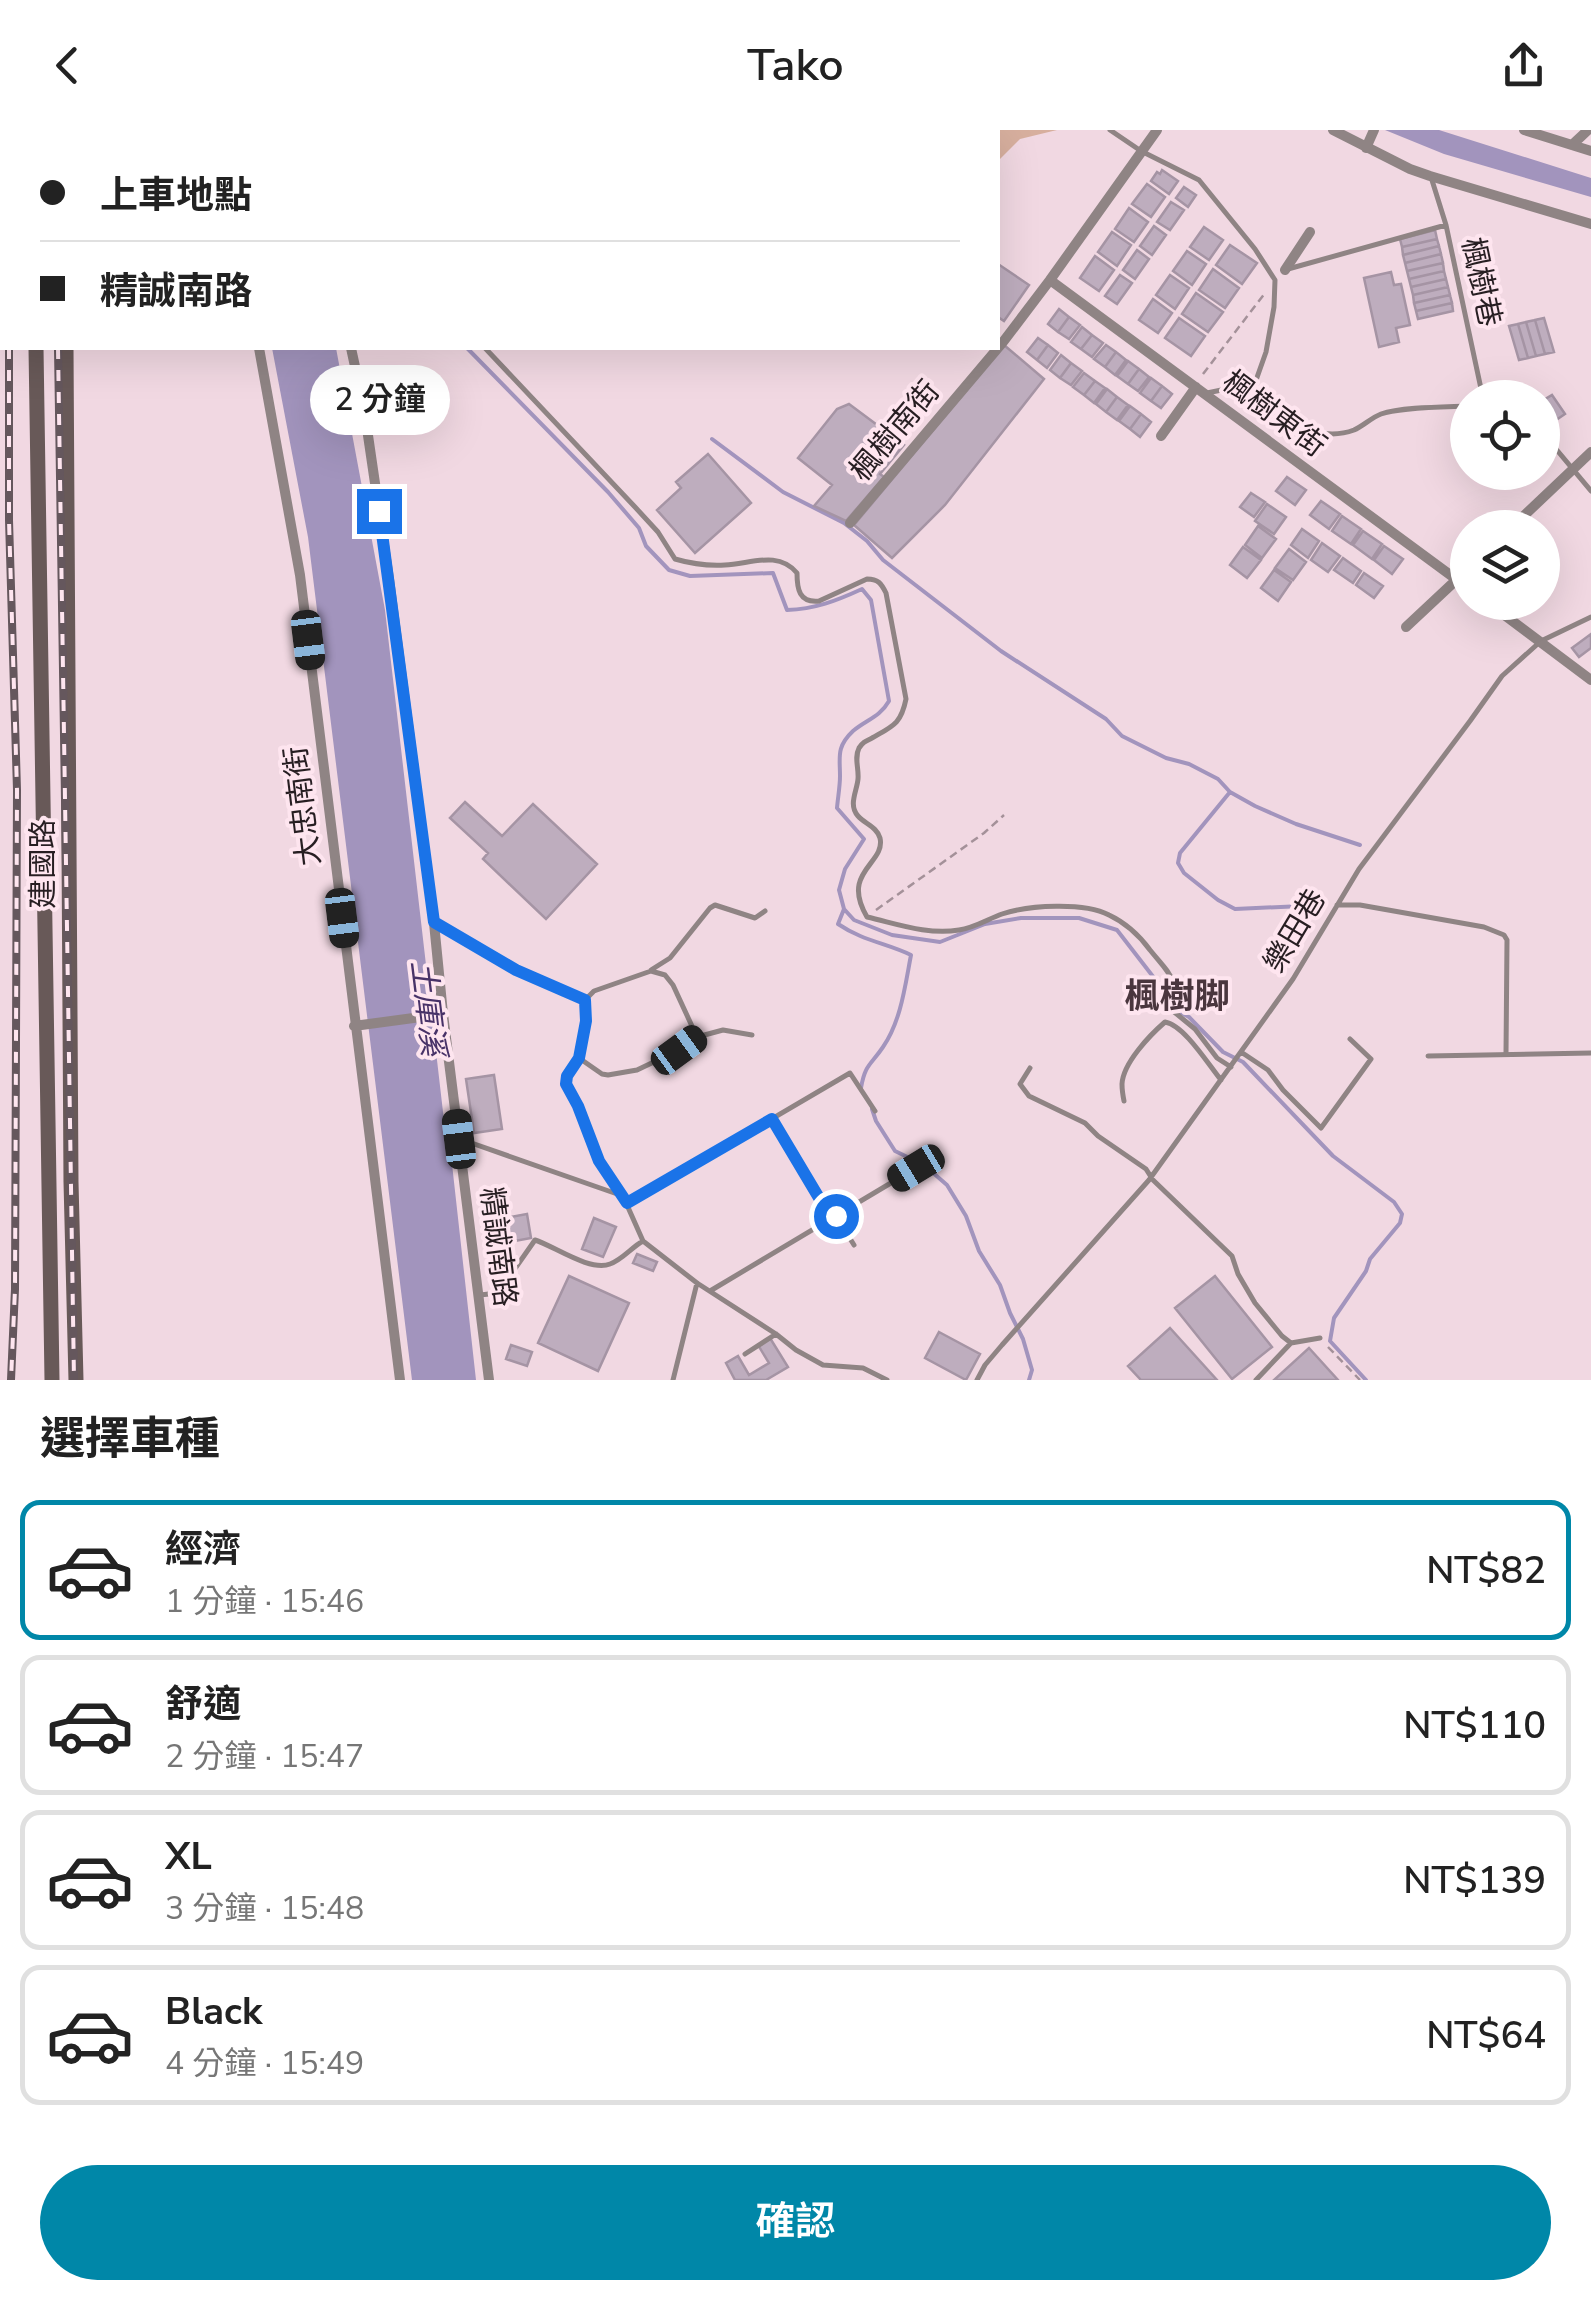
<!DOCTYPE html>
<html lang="zh-TW">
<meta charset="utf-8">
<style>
:root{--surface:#fff;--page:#f6f6f6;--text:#222;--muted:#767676;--line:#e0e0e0;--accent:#0087a8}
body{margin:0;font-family:"Nunito Sans","Noto Sans TC",sans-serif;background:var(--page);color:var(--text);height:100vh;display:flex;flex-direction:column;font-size:38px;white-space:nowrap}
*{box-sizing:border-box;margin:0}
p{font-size:32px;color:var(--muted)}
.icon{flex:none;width:55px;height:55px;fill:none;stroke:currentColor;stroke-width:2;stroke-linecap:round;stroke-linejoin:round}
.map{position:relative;height:1250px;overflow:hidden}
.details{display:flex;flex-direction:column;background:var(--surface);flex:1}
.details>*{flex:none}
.hud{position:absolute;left:0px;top:0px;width:1000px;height:220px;box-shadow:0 10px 40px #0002;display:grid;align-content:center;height:220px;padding:0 40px;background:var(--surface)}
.buttons{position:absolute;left:1450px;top:250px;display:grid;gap:20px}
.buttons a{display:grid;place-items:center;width:110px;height:110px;border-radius:50%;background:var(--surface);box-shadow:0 10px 40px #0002;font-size:50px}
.end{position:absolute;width:45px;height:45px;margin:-22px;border:12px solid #1a73e8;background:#fff;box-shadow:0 0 0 5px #fff}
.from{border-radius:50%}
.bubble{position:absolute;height:70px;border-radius:35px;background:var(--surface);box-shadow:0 10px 40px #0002;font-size:32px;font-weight:600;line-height:70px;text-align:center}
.car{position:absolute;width:30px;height:60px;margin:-30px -15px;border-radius:12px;box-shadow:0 0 8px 2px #0007;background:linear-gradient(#222 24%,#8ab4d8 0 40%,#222 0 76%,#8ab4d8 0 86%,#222 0)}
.hud b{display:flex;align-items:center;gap:35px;height:95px;font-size:38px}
.hud b+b{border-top:2px solid var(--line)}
.hud i{width:25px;height:25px;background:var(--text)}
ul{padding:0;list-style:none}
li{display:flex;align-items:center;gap:30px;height:140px;margin:0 20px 15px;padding:0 20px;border:5px solid var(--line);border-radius:20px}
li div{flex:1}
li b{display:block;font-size:38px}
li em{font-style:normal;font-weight:600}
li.on{border-color:var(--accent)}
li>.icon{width:90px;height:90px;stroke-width:1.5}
h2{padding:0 40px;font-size:45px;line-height:120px}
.cta{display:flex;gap:20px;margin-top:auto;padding:20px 40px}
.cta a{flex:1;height:115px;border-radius:60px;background:var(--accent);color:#fff;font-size:40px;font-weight:600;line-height:115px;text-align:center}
header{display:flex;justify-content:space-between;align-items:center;height:130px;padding:0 40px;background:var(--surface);font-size:45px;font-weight:600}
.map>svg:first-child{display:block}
</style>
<header><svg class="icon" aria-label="back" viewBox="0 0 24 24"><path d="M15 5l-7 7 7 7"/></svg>Tako<svg class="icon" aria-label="share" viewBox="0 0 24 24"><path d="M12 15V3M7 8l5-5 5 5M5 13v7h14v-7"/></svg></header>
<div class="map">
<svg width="1591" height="1250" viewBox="0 0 1591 1250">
<rect width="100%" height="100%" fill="#f1d8e2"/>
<path fill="#d7af9e" d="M 899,0 L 1057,0 L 1020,9 L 998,31 L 998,2 L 900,2 Z"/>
<path fill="#a294bd" d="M 1385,0 L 1439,0 L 1591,48 L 1591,67 L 1444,24 Z
M 272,218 L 336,218 L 385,480 L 443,982 L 452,1034 L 476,1250 L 412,1250 L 308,407 Z"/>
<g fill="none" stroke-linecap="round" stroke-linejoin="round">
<path stroke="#a294bd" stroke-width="4" d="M 467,218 L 608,362 L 639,398 L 646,416 L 669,440 L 690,446 L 773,443 L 787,480 C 815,479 836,471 862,459 L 871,470 L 889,571 C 880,587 866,590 853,601 C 836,617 840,627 840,646 C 840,656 838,667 837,678 L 864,709 L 845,739 L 839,760 L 844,779 L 854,790 L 892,805 L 940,812 L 985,794 L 1021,788 L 1079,788 L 1117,800 L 1158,853 L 1165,874 L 1189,887 L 1223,922 L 1243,932 L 1333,1026 L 1394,1072 L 1402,1084 L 1400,1093 L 1370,1129 L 1366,1141 L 1334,1188 L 1330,1211 L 1366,1250
M 712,309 L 783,362 L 844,393 L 867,411 L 883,430 L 1001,521 L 1106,589 L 1122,606 L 1166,628 L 1189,634 L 1218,649 L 1230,662 L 1255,676 L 1296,694 L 1360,715
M 1230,662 L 1180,723 L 1178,733 L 1184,743 L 1218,770 L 1235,779 L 1302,776 L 1321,779
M 844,779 L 838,794 C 863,811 886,813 911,825 C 905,856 901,891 883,917 C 871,935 865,934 861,958
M 872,979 L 876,991 L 895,1021 L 924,1035 L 947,1055 L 966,1086 L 979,1121 L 1000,1155 L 1010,1183 L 1023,1209 L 1032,1240 L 1029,1250"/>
</g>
<path fill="#beadbe" stroke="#a594a4" stroke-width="2.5" d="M 1162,40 L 1178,51 L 1169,64 L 1151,51 L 1157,42 L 1160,44 Z
M 1147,54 L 1165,67 L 1151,87 L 1132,74 Z
M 1184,57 L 1196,65 L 1188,77 L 1176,68 Z
M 1171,72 L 1184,80 L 1170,100 L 1157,92 Z
M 1129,78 L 1148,92 L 1134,112 L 1115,99 Z
M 1154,96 L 1166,105 L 1152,125 L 1140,116 Z
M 1204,97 L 1223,110 L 1209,130 L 1190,117 Z
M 1435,100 L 1437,109 L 1402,117 L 1400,109 Z
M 1112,102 L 1131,115 L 1117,136 L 1098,122 Z
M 1437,109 L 1439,116 L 1403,125 L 1402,117 Z
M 1230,115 L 1257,133 L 1242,154 L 1216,135 Z
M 1439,116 L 1441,124 L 1405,133 L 1403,125 Z
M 1137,120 L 1149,129 L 1135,149 L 1123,140 Z
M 1187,121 L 1206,134 L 1192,155 L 1173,141 Z
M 1441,124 L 1443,133 L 1407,141 L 1405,133 Z
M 1095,126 L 1114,140 L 1099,161 L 1080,148 Z
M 1443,133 L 1444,141 L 1409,149 L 1407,141 Z
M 998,134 L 1029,155 L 1004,191 L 998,187 Z
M 1213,139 L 1239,158 L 1225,178 L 1199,160 Z
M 1444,141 L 1446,149 L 1411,157 L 1409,149 Z
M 1391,142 L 1394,155 L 1401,154 L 1410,195 L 1396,198 L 1399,212 L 1379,217 L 1364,148 Z
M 1120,145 L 1132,153 L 1117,174 L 1105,166 Z
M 1170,145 L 1189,158 L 1175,179 L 1156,165 Z
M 1446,149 L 1448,157 L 1413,165 L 1411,157 Z
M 1448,157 L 1450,165 L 1414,173 L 1413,165 Z
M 1196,163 L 1223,182 L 1208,202 L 1182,184 Z
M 1450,165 L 1452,173 L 1416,181 L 1414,173 Z
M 1153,169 L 1172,183 L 1158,203 L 1139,190 Z
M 1452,173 L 1453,181 L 1418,189 L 1416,181 Z
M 1059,179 L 1069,187 L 1058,202 L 1048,194 Z
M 1069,187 L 1080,195 L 1069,209 L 1058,202 Z
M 1179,188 L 1205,206 L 1191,226 L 1165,208 Z
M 1544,188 L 1554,222 L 1545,224 L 1535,190 Z
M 1535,190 L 1545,224 L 1536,226 L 1526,192 Z
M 1526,192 L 1536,226 L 1528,228 L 1518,194 Z
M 1518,194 L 1528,228 L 1519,230 L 1509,196 Z
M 1082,197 L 1092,205 L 1081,219 L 1071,212 Z
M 1092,205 L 1103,213 L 1092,227 L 1081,219 Z
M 1038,208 L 1048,215 L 1037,230 L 1027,222 Z
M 1004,215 L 1044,249 L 945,375 L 892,428 L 854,395 Z
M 1048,215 L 1058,223 L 1047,238 L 1037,230 Z
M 1106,215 L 1116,222 L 1105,237 L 1094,229 Z
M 1116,222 L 1126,230 L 1115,245 L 1105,237 Z
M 1061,225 L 1071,233 L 1060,248 L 1050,240 Z
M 1128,231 L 1139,239 L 1128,254 L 1117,246 Z
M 1071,233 L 1082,241 L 1071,255 L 1060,248 Z
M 1139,239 L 1149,247 L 1138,261 L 1128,254 Z
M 1084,243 L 1095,251 L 1084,265 L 1073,257 Z
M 1151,248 L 1162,256 L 1151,271 L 1140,263 Z
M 1095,251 L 1105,258 L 1094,273 L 1084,265 Z
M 1162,256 L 1172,264 L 1161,278 L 1151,271 Z
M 1107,259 L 1117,267 L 1106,282 L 1096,274 Z
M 1552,265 L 1565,284 L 1543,299 L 1542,271 Z
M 1117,267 L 1128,275 L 1117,290 L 1106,282 Z
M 849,274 L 904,315 L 880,344 L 884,347 L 846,391 L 814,376 L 832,355 L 798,328 L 837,279 Z
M 1130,276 L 1141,284 L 1130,299 L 1119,291 Z
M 1141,284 L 1151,292 L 1140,307 L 1130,299 Z
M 708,324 L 751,373 L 695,423 L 657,380 L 681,358 L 676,352 Z
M 1287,347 L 1306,360 L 1295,375 L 1276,361 Z
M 1251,363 L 1265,372 L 1254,387 L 1240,377 Z
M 1321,371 L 1340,384 L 1329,399 L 1310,385 Z
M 1267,374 L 1286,387 L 1274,404 L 1255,391 Z
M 1342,386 L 1361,399 L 1351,414 L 1332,401 Z
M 1258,396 L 1276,409 L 1262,428 L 1245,415 Z
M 1302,399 L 1319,411 L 1308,428 L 1291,415 Z
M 1363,401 L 1382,414 L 1372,429 L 1353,415 Z
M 1322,413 L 1340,426 L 1328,442 L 1311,430 Z
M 1384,416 L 1403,429 L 1392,444 L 1374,430 Z
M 1243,417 L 1261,430 L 1247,448 L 1230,435 Z
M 1289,419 L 1306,432 L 1293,450 L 1275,438 Z
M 1343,428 L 1361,441 L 1353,453 L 1334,440 Z
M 1274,440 L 1291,452 L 1278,471 L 1261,458 Z
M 1364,443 L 1383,456 L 1374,468 L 1356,455 Z
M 1591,504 L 1591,518 L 1579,527 L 1572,518 Z
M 465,672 L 502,706 L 533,674 L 597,734 L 546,789 L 483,729 L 488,723 L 450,688 Z
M 494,945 L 502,999 L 474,1003 L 466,949 Z
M 527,1084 L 531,1108 L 498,1114 L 494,1090 Z
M 594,1088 L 616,1097 L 603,1127 L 582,1119 Z
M 637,1124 L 657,1132 L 653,1141 L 633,1133 Z
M 569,1146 L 629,1173 L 598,1241 L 538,1213 Z
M 1215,1146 L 1272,1217 L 1232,1249 L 1175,1178 Z
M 1170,1198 L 1217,1250 L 1141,1250 L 1128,1236 Z
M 939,1202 L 980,1224 L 966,1250 L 925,1228 Z
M 770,1208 L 788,1237 L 766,1250 L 735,1250 L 726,1233 L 738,1226 L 749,1245 L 769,1233 L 758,1215 Z
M 511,1215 L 532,1222 L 527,1236 L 506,1229 Z
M 1309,1218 L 1338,1250 L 1274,1250 Z"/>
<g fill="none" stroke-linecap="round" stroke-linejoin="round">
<path stroke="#c9b3bc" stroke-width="15" stroke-dasharray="15 8" stroke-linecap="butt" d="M 34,0 L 34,2
M 64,0 L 64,2"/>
<path stroke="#a49199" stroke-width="2.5" stroke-dasharray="8 5" stroke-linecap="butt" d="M 709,0 L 713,2
M 1203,244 L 1265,163
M 876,780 L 984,703 L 1004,685
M 1328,1217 L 1360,1250"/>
<path stroke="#8f8484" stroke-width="5" d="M 1110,0 L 1141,21 L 1199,50 L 1255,119 L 1275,150 L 1274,177 L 1266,222 L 1249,270
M 491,2 L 494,0
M 1431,47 L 1446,95 L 1483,268
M 1288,139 L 1446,95
M 485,218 L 635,377 L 658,402 L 675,429 C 692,434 708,436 725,435 C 750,434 778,420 797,443 C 797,459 799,473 819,471 L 867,449 C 878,449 881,453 886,463 L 906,569 C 901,594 893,596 872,608 C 866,611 863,612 859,618 C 854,628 859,638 858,649 C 857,661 848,675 858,686 C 865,694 877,697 880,708 C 886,734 840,741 867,787 C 898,794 927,805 959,800 C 974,798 988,789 1002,784 C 1029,775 1084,772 1109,785 C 1126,793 1139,805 1150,820 C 1172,847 1176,845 1173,881 L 1195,899 L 1217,928 L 1231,937
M 1207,263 L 1231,258 C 1262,280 1313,316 1354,300 C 1363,296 1371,288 1381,284 C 1401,277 1445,277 1468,276
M 1542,307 L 1556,319 L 1591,361
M 1337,775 L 1360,775 L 1484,797 L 1504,805 L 1507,810 L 1506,924
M 437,794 L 516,840 L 585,870 L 594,861 L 651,841 L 665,845 L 673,855 L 697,907
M 651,840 L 670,828 L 710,778 L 715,775 L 755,788 L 765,781
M 585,870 L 586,891 L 579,928 L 567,946 L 566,954 L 578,976 L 599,1031 L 621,1064
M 1241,922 L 1268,940 L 1283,960 L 1321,998 L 1371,929 L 1350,909
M 1428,926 L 1591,923
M 579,928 L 602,944 L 608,945 L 637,940 L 679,920 L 697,907 L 723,900 L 752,905
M 1030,938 L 1020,954 L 1029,966 L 1085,993 L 1098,1006 L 1146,1039 L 1153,1050 L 1232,1126 L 1238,1144 L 1255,1173 L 1282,1206 L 1291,1213 L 1320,1208
M 1124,971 C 1123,966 1122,960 1122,954 C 1123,933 1150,905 1165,892 C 1184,895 1208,934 1221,950
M 772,989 L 831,1088
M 460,1009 L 623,1066 L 643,1111 L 697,1153 L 776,1204 L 796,1220 L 823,1235 L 863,1238 L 887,1250
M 628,1073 L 850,943 L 875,981
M 836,1086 L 854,1115
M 710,1161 L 916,1038
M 480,1165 L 498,1163 L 535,1110 C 554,1116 590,1142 610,1134 C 622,1130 632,1117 643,1111
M 745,1224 L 776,1204
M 673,1250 L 697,1153
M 977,1250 L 985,1235 L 1002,1215 L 1149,1050 L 1293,849 L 1359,739 L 1470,591 L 1502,546 L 1541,511 L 1591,487
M 1256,1250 L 1291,1213"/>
<path stroke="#8f8484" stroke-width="10" d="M 197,0 L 198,2
M 294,0 L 295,2
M 1333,0 L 1410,39 L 1430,46 L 1591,94
M 1524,0 L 1591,21
M 1572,15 L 1588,0
M 1366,18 L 1374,0
M 1285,140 L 1310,102
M 1050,150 L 1468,458
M 259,218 L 300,445 L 400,1250
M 351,218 L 364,278 L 389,449 L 434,793 L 443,884 L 489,1250
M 1161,306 L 1196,257
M 850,393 L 1003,212 L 1050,150 L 1157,0
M 1511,398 L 1591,322
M 1487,472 L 1591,550
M 1406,497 L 1468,439
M 354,896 L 443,884"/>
<path stroke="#685958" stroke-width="15" d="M 36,218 L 52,1250
M 66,218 L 71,1052 L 76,1250"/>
<defs>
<path id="rail" d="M 1,0 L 2,64
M 42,0 L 42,2
M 9,218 L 9,390 L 17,660 L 15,1159 L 11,1250
M 58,218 L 74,1250"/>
</defs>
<use href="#rail" stroke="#65575d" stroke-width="8"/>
<use href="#rail" stroke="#fee5ef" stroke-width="4" stroke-dasharray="11" stroke-linecap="butt"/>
</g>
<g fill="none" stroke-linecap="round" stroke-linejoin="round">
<path stroke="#1a73e8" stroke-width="12" d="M 379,381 L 434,792 L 516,840 L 585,870 L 586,891 L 579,928 L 567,946 L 566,954 L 578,976 L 599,1031 L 627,1073 L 772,989 L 831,1088 L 836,1086"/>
</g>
<g text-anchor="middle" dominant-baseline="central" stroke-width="8" stroke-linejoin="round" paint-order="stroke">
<g font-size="30" fill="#271e22" stroke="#fee5ef">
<text transform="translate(1481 152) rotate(78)">楓樹巷</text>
<text transform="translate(1274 284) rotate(37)">楓樹東街</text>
<text transform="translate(895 301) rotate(-50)">楓樹南街</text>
<text transform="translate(303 676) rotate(-97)">大忠南街</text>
<text transform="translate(43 734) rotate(-90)">建國路</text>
<text transform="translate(1295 801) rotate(-59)">樂田巷</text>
<text transform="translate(498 1117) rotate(83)">精誠南路</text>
</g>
<g font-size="32" font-style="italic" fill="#483268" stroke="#fee5ef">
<text transform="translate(428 878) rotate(83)">土庫溪</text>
</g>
<g font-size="35" font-weight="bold" fill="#4a363e" stroke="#fee5ef">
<text x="1177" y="866">楓樹脚</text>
</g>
</g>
</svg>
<div class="buttons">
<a><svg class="icon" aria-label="locate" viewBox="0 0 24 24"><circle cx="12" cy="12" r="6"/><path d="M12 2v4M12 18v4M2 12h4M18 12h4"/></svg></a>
<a><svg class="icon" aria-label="layers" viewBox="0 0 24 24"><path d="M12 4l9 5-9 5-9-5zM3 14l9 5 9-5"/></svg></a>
</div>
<i class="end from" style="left:836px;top:1086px"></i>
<i class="end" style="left:379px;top:381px"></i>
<div class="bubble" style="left:310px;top:235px;width:140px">2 分鐘</div>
<i class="car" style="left:308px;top:510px;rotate:173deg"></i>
<i class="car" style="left:342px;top:788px;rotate:173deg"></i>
<i class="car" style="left:679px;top:920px;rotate:54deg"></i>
<i class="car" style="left:459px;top:1009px;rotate:353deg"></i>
<i class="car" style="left:916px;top:1038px;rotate:239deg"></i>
<div class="hud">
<b><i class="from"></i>上車地點</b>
<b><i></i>精誠南路</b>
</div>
</div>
<section class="details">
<h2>選擇車種</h2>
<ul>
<li class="on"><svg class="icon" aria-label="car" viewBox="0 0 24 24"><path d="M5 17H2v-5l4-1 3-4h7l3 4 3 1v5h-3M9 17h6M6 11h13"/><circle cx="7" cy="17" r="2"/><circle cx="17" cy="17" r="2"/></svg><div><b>經濟</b><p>1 分鐘 · 15:46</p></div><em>NT$82</em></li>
<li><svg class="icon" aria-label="car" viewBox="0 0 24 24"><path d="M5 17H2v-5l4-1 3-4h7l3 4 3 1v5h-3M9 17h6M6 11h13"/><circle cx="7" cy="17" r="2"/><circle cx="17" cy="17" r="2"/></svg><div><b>舒適</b><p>2 分鐘 · 15:47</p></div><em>NT$110</em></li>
<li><svg class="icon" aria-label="car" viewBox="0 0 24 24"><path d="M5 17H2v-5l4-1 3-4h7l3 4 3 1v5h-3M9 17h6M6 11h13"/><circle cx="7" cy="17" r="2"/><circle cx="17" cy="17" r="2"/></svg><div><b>XL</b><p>3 分鐘 · 15:48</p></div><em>NT$139</em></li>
<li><svg class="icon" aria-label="car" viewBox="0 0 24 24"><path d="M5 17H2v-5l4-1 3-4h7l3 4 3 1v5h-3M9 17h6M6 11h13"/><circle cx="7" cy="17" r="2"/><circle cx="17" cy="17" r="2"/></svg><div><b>Black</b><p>4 分鐘 · 15:49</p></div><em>NT$64</em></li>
</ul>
<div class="cta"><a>確認</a></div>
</section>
